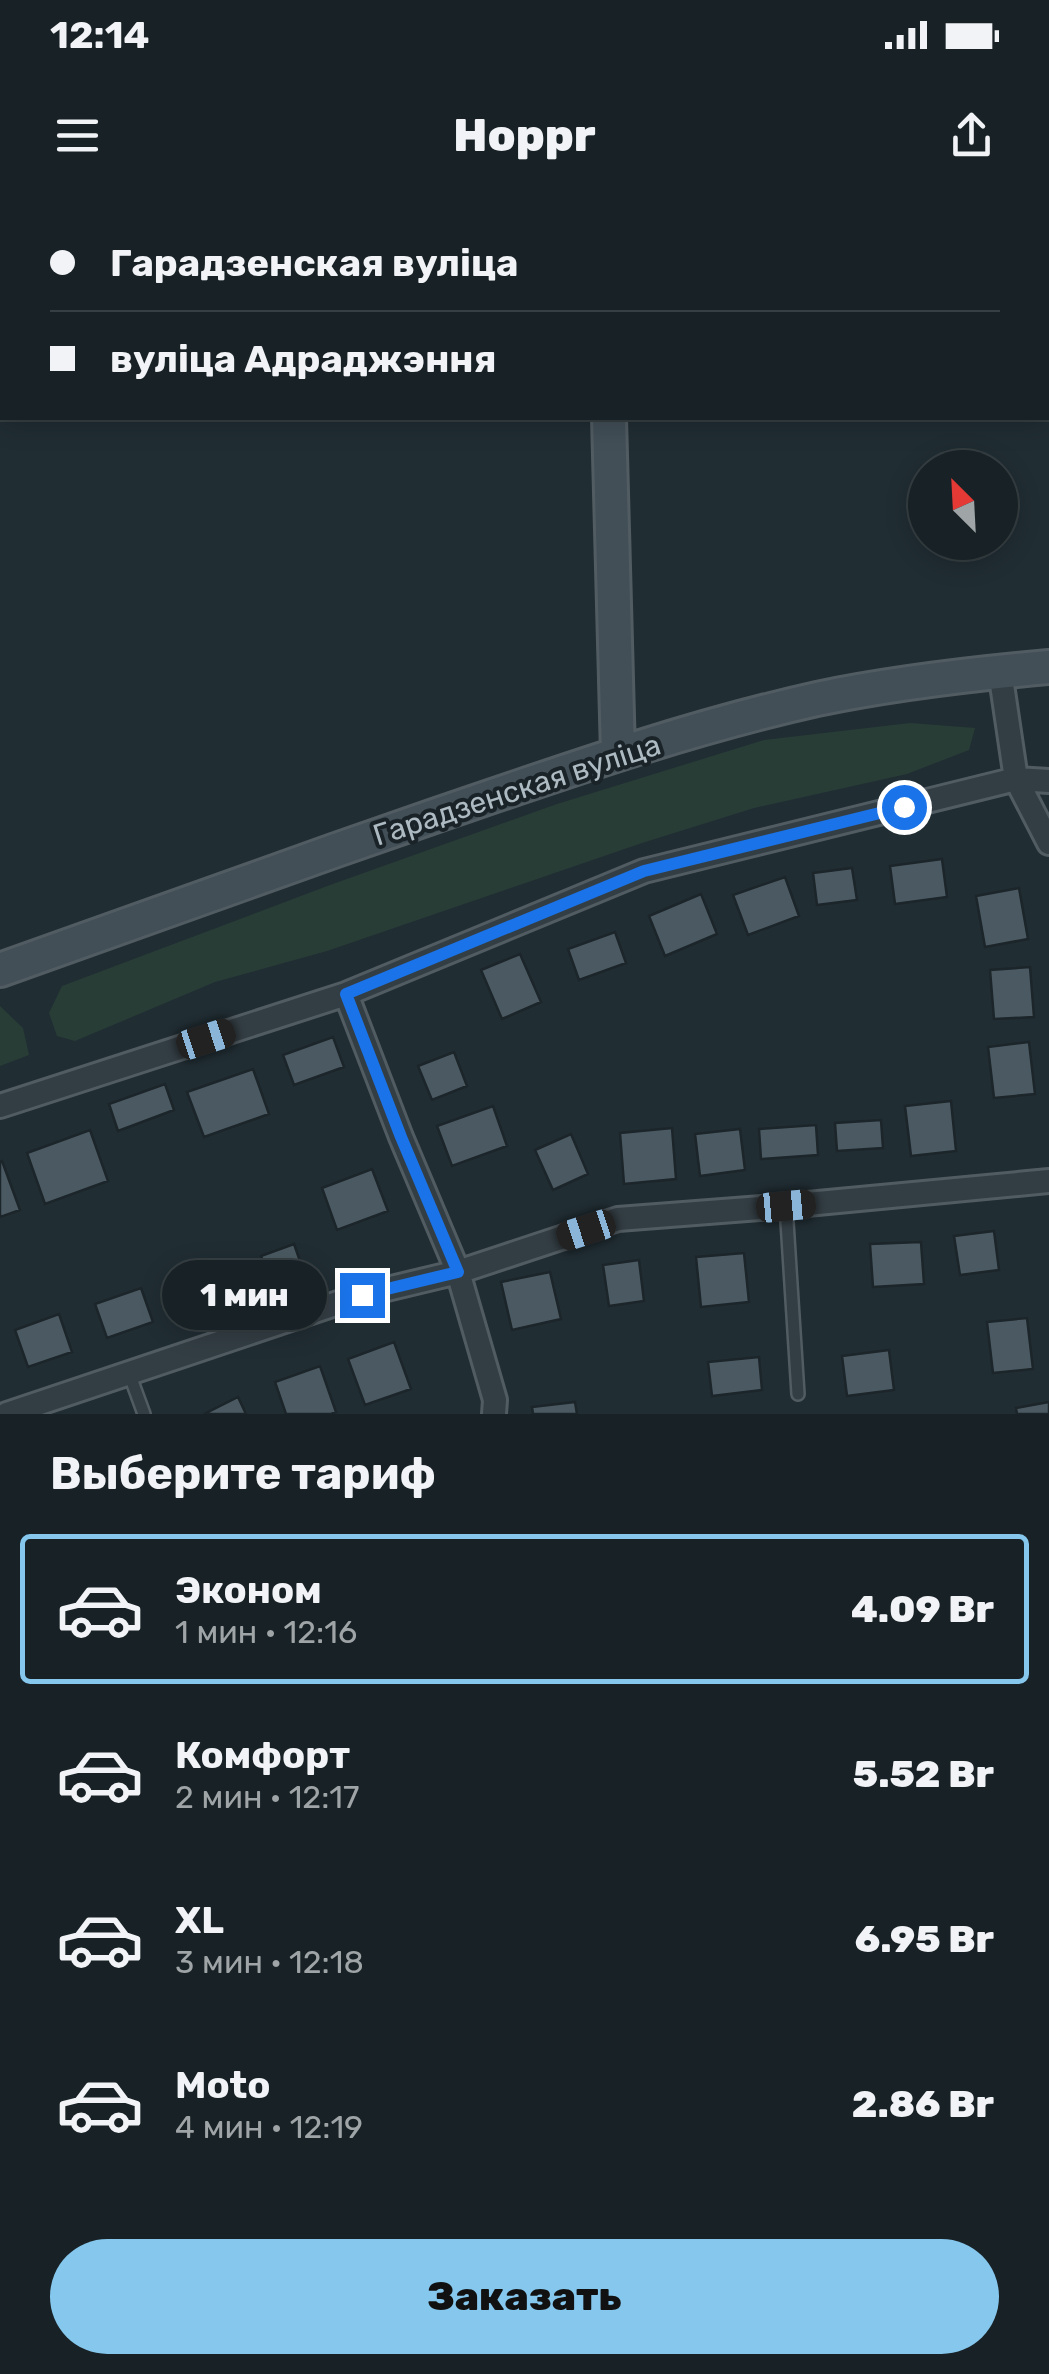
<!DOCTYPE html>
<html lang="ru">
<meta charset="utf-8">
<style>
:root{--surface:#182226;--page:#212a2e;--text:#f1f3f6;--muted:#9fa4a7;--line:#363f43;--accent:#86c7ed}
body{margin:0;font-family:Rubik,sans-serif;background:var(--page);color:var(--text);height:100vh;display:flex;flex-direction:column;font-size:38px;white-space:nowrap}
*{box-sizing:border-box;margin:0}
p{font-size:32px;color:var(--muted)}
.icon{flex:none;width:55px;height:55px;fill:none;stroke:currentColor;stroke-width:2;stroke-linecap:round;stroke-linejoin:round}
.map{position:relative;height:1214px;overflow:hidden}
.drawer{display:flex;flex-direction:column;background:var(--surface);flex:1}
.drawer>*{flex:none}
.banner{position:absolute;left:0px;top:0px;width:1050px;height:220px;box-shadow:0 5px 25px #0003,0 0 0 2px var(--line);display:grid;align-content:center;height:220px;padding:0 50px;background:var(--surface)}
.needle{width:65px;rotate:336deg}
.tools{position:absolute;left:908px;top:250px;display:grid;gap:20px}
.tools a{display:grid;place-items:center;width:110px;height:110px;border-radius:50%;background:var(--surface);box-shadow:0 5px 25px #0003,0 0 0 2px var(--line);font-size:50px}
.end{position:absolute;width:45px;height:45px;margin:-22px;border:12px solid #1a73e8;background:#fff;box-shadow:0 0 0 5px #fff}
.from{border-radius:50%}
.bubble{position:absolute;height:70px;border-radius:35px;background:var(--surface);box-shadow:0 5px 25px #0003,0 0 0 2px var(--line);font-size:32px;font-weight:800;line-height:70px;text-align:center}
.car{position:absolute;width:30px;height:60px;margin:-30px -15px;border-radius:12px;box-shadow:0 0 8px 2px #0007;background:linear-gradient(#222 24%,#8ab4d8 0 40%,#222 0 76%,#8ab4d8 0 86%,#222 0)}
.banner b{display:flex;align-items:center;gap:35px;height:95px;font-size:38px}
.banner b+b{border-top:2px solid var(--line)}
.banner i{width:25px;height:25px;background:var(--text)}
ul{padding:0;list-style:none}
li{display:flex;align-items:center;gap:30px;height:150px;margin:0 20px 15px;padding:0 30px;border:5px solid transparent;border-radius:10px}
li div{flex:1}
li b{display:block;font-size:38px}
li em{font-style:normal;font-weight:800}
li.active{border-color:var(--accent)}
li>.icon{width:90px;height:90px;stroke-width:1.5}
h2{padding:0 50px;font-size:45px;line-height:120px}
.primary-button{display:flex;gap:20px;margin-top:auto;padding:20px 50px}
.primary-button a{flex:1;height:115px;border-radius:60px;background:var(--accent);color:#111;font-size:40px;font-weight:800;line-height:115px;text-align:center}
.status{display:flex;justify-content:space-between;align-items:center;height:70px;padding:0 50px;background:var(--surface);direction:ltr}
.status svg{height:28px;fill:currentColor}
header{display:flex;justify-content:space-between;align-items:center;height:130px;padding:0 50px;background:var(--surface);font-size:45px;font-weight:800}
.map>svg:first-child{display:block}
</style>
<div class="status"><b>12:14</b><svg viewBox="0 0 49 12"><path d="M0 12V9h3v3zM5 12V6h3v6zM10 12V3h3v9zM15 12V0h3v12zM26 1h20v11H26zM47 4h2v5h-2z"/></svg></div>
<header><svg class="icon" aria-label="menu" viewBox="0 0 24 24"><path d="M4 6h16M4 12h16M4 18h16"/></svg>Hoppr<svg class="icon" aria-label="share" viewBox="0 0 24 24"><path d="M12 15V3M7 8l5-5 5 5M5 13v7h14v-7"/></svg></header>
<div class="map">
<svg width="1049" height="1214" viewBox="0 0 1049 1214">
<rect width="100%" height="100%" fill="#202d33"/>
<path fill="#293d37" d="M 910,523 L 975,528 L 969,550 L 907,574 L 754,608 L 642,643 L 327,751 L 215,782 L 75,841 L 57,836 L 49,813 L 62,786 L 330,685 L 557,604 L 764,540 Z
M 0,806 L 23,828 L 29,855 L 0,866 Z"/>
<path fill="#4b5a62" stroke="#1b252a" stroke-width="2.5" d="M 942,659 L 947,697 L 895,704 L 890,666 Z
M 852,668 L 857,700 L 817,705 L 813,673 Z
M 785,677 L 799,716 L 748,735 L 733,695 Z
M 1019,688 L 1028,739 L 985,747 L 976,696 Z
M 701,694 L 717,734 L 665,756 L 649,716 Z
M 615,732 L 626,763 L 579,780 L 568,749 Z
M 520,754 L 541,802 L 502,819 L 481,770 Z
M 1030,767 L 1034,817 L 994,819 L 990,770 Z
M 333,837 L 344,867 L 294,885 L 283,855 Z
M 1029,842 L 1035,894 L 994,898 L 988,847 Z
M 454,852 L 467,886 L 432,900 L 418,866 Z
M 253,869 L 269,914 L 204,937 L 187,892 Z
M 165,884 L 174,910 L 118,931 L 109,904 Z
M 951,901 L 956,951 L 911,956 L 905,906 Z
M 493,906 L 507,946 L 452,966 L 437,926 Z
M 881,920 L 883,948 L 837,951 L 835,923 Z
M 816,925 L 818,955 L 761,959 L 759,929 Z
M 672,928 L 676,979 L 624,984 L 620,933 Z
M 740,929 L 745,970 L 700,976 L 695,934 Z
M 90,930 L 108,981 L 45,1004 L 27,953 Z
M 571,934 L 588,974 L 553,990 L 535,950 Z
M 2,961 L 20,1010 L 0,1017 L 0,962 Z
M 372,969 L 388,1011 L 337,1030 L 322,988 Z
M 994,1031 L 999,1070 L 960,1075 L 954,1036 Z
M 921,1042 L 924,1084 L 873,1087 L 870,1044 Z
M 294,1044 L 307,1081 L 274,1093 L 261,1056 Z
M 744,1053 L 749,1102 L 701,1107 L 696,1057 Z
M 639,1060 L 644,1101 L 609,1106 L 603,1065 Z
M 220,1067 L 235,1107 L 191,1122 L 177,1082 Z
M 550,1072 L 561,1119 L 512,1130 L 501,1082 Z
M 141,1088 L 153,1122 L 107,1138 L 95,1104 Z
M 59,1114 L 72,1152 L 28,1167 L 15,1130 Z
M 1027,1118 L 1033,1169 L 993,1173 L 987,1122 Z
M 394,1142 L 411,1189 L 365,1205 L 348,1159 Z
M 889,1150 L 894,1190 L 847,1196 L 842,1156 Z
M 759,1157 L 762,1190 L 712,1196 L 708,1162 Z
M 320,1166 L 336,1212 L 331,1214 L 286,1214 L 275,1182 Z
M 238,1197 L 246,1214 L 204,1214 Z
M 575,1202 L 577,1214 L 533,1214 L 532,1207 Z
M 1049,1202 L 1049,1214 L 1017,1214 L 1016,1208 Z"/>
<g fill="none" stroke-linecap="round" stroke-linejoin="round">
<defs>
<path id="lane" d="M 786,1006 L 798,1194
M 129,1173 L 144,1214"/>
<path id="street" d="M 1000,471 L 1016,579 L 1049,643
M 346,794 L 401,937 L 458,1072 L 495,1200 L 494,1214
M 0,906 L 346,794 L 644,671 L 1016,579 L 1049,581
M 7,1214 L 362,1095 L 458,1072 L 618,1019 L 786,1006 L 1049,981"/>
<path id="secondary" d="M 603,0 L 603,2
M 609,218 L 618,554
M 0,770 C 145,718 289,666 434,616 C 560,573 687,528 817,499 C 893,483 971,474 1049,467"/>
</defs>
<use href="#lane" stroke="#515c62" stroke-width="16"/>
<use href="#street" stroke="#515c62" stroke-width="28"/>
<use href="#secondary" stroke="#515c62" stroke-width="38"/>
<use href="#lane" stroke="#333e44" stroke-width="11"/>
<use href="#street" stroke="#333e44" stroke-width="22"/>
<use href="#secondary" stroke="#424f57" stroke-width="32"/>
</g>
<g fill="none" stroke-linecap="round" stroke-linejoin="round">
<path stroke="#1a73e8" stroke-width="12" d="M 362,1095 L 458,1072 L 401,937 L 346,794 L 644,671 L 904,607"/>
</g>
<g text-anchor="middle" dominant-baseline="central" stroke-width="8" stroke-linejoin="round" paint-order="stroke">
<g font-size="30" fill="#adbac1" stroke="#192328">
<text transform="translate(517 590) rotate(-18)">Гарадзенская вуліца</text>
</g>
</g>
</svg>
<div class="tools">
<a><svg class="needle" viewBox="-14 -14 28 28"><path d="M0-13l5 13h-10z" fill="#e53935"/><path d="M0 13l5-13h-10z" fill="#9fa4a7"/></svg></a>
</div>
<i class="end from" style="left:904px;top:607px"></i>
<i class="end" style="left:362px;top:1095px"></i>
<div class="bubble" style="left:162px;top:1060px;width:165px">1 мин</div>
<i class="car" style="left:206px;top:839px;rotate:72deg"></i>
<i class="car" style="left:786px;top:1006px;rotate:85deg"></i>
<i class="car" style="left:586px;top:1030px;rotate:252deg"></i>
<div class="banner">
<b><i class="from"></i>Гарадзенская вуліца</b>
<b><i></i>вуліца Адраджэння</b>
</div>
</div>
<section class="drawer">
<h2>Выберите тариф</h2>
<ul>
<li class="active"><svg class="icon" aria-label="car" viewBox="0 0 24 24"><path d="M5 17H2v-5l4-1 3-4h7l3 4 3 1v5h-3M9 17h6M6 11h13"/><circle cx="7" cy="17" r="2"/><circle cx="17" cy="17" r="2"/></svg><div><b>Эконом</b><p>1 мин · 12:16</p></div><em>4.09 Br</em></li>
<li><svg class="icon" aria-label="car" viewBox="0 0 24 24"><path d="M5 17H2v-5l4-1 3-4h7l3 4 3 1v5h-3M9 17h6M6 11h13"/><circle cx="7" cy="17" r="2"/><circle cx="17" cy="17" r="2"/></svg><div><b>Комфорт</b><p>2 мин · 12:17</p></div><em>5.52 Br</em></li>
<li><svg class="icon" aria-label="car" viewBox="0 0 24 24"><path d="M5 17H2v-5l4-1 3-4h7l3 4 3 1v5h-3M9 17h6M6 11h13"/><circle cx="7" cy="17" r="2"/><circle cx="17" cy="17" r="2"/></svg><div><b>XL</b><p>3 мин · 12:18</p></div><em>6.95 Br</em></li>
<li><svg class="icon" aria-label="car" viewBox="0 0 24 24"><path d="M5 17H2v-5l4-1 3-4h7l3 4 3 1v5h-3M9 17h6M6 11h13"/><circle cx="7" cy="17" r="2"/><circle cx="17" cy="17" r="2"/></svg><div><b>Moto</b><p>4 мин · 12:19</p></div><em>2.86 Br</em></li>
</ul>
<div class="primary-button"><a>Заказать</a></div>
</section>
